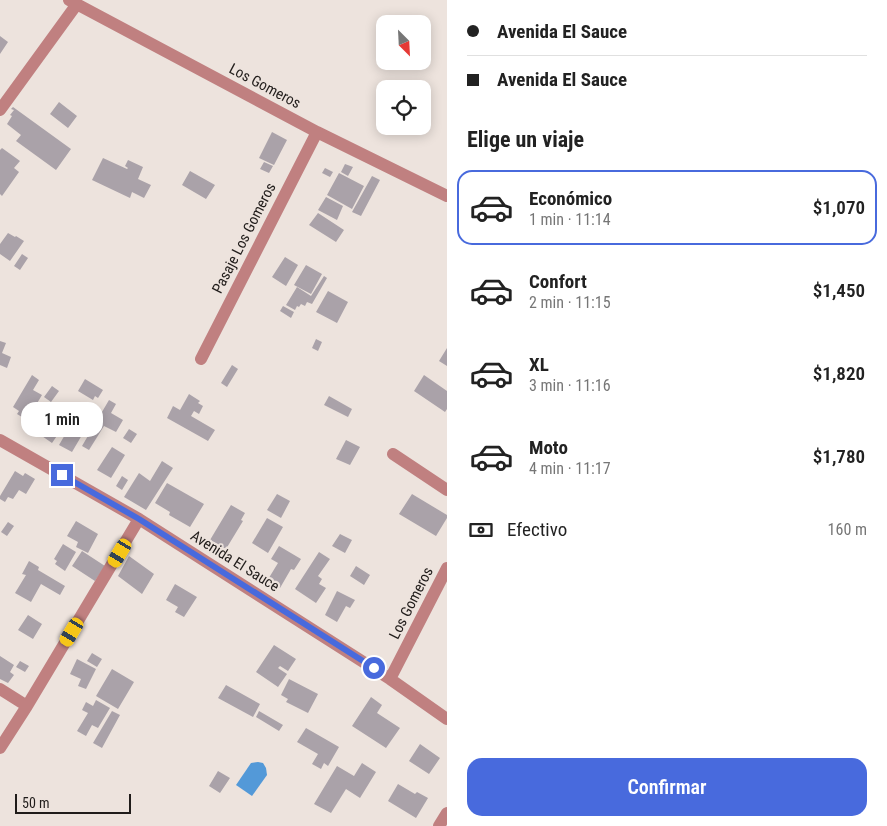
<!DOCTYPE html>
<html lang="es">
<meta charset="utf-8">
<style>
:root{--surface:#fff;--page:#f2f2f2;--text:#222;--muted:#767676;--line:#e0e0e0;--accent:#486add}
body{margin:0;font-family:"Roboto Condensed",sans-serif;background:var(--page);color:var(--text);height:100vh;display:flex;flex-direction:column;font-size:19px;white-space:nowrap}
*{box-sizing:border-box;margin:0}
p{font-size:16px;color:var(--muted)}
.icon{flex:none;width:28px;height:28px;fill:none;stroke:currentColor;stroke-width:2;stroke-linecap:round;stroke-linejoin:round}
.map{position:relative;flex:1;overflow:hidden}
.details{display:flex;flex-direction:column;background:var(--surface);width:440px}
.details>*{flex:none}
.guide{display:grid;align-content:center;height:110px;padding:0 20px;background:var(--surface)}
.needle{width:32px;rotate:156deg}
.fabs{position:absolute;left:376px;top:15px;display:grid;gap:10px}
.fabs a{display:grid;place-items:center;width:55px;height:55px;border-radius:10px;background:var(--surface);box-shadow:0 2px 12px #0003;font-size:25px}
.scale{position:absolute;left:15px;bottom:12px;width:116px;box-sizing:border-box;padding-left:5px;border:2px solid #201c1a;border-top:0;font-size:14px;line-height:18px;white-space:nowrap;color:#201c1a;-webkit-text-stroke:4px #ede3dd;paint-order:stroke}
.end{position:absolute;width:22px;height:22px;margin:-11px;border:6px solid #486add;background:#fff;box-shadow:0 0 0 2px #fff}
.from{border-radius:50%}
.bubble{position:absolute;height:35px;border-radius:15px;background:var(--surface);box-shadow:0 2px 12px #0003;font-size:16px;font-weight:600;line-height:35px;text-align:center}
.car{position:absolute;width:15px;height:30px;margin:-15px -8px;border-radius:6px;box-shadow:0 0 4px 1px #0007;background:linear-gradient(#f5c518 24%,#345 0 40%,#f5c518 0 76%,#345 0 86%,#f5c518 0)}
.guide b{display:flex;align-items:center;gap:18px;height:48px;font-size:19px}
.guide b+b{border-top:1px solid var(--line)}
.guide i{width:12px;height:12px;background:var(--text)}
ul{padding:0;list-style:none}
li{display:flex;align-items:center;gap:15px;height:75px;margin:0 10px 8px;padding:0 10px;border:2px solid transparent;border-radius:15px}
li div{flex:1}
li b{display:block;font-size:19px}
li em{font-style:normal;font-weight:600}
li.active{border-color:var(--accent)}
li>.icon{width:45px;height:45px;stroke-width:1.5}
h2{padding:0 20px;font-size:22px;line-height:60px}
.pay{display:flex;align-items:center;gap:12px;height:55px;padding:0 20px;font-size:19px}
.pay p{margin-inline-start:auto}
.button{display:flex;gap:10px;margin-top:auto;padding:10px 20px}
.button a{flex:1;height:58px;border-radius:15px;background:var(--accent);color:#fff;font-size:20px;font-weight:600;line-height:58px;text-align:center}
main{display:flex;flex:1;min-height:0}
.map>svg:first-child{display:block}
</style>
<main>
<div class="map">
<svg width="447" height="826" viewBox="0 0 447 826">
<rect width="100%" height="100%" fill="#ede3dd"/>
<path fill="#5399d8" d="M 258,762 L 263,763 L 266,768 L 267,775 L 252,796 L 236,785 L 251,763 Z"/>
<path fill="#aaa2a9" d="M 0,36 L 8,42 L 0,54 Z
M 59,102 L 77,116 L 68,128 L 50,114 Z
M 13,107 L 71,149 L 56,170 L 16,141 L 21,135 L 7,124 L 12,116 L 10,115 L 14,110 L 11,109 Z
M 272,132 L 287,140 L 274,165 L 259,158 Z
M 2,148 L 20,161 L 14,168 L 19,172 L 2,196 L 0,194 L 0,150 Z
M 103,158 L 127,169 L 128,168 L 125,166 L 128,160 L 143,167 L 138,179 L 151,185 L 144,198 L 132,192 L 130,198 L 92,180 Z
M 264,162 L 273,166 L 269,173 L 260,169 Z
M 345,164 L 353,167 L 348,176 L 341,172 Z
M 325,168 L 333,172 L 330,177 L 322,173 Z
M 190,171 L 215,185 L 206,199 L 182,185 Z
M 339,173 L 364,186 L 352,209 L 327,195 Z
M 372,176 L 380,180 L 361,216 L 352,212 Z
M 326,197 L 343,206 L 337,220 L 318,210 Z
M 318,213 L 344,230 L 336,242 L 309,225 Z
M 8,233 L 15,237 L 16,236 L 24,241 L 10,261 L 0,254 L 0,244 Z
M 22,254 L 28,258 L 20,270 L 14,266 Z
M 285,257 L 298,265 L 286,286 L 272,277 Z
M 306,265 L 322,274 L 311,294 L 294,285 Z
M 324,276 L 327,278 L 312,304 L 307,302 L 305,306 L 301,304 L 299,307 L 297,306 L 295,310 L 286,305 L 297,287 L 311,296 Z
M 328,291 L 348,302 L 337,323 L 316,312 Z
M 283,306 L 294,312 L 291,318 L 280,311 Z
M 316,339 L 322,342 L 318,351 L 312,348 Z
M 0,341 L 6,343 L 2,353 L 11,357 L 7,368 L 0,365 Z
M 447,348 L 447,366 L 439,361 Z
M 232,365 L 238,369 L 227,387 L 221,383 Z
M 32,375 L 39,380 L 33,390 L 42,395 L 27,420 L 17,414 L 19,411 L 13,407 Z
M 424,375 L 447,391 L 447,409 L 445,412 L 414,391 Z
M 85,379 L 103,390 L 98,398 L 95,396 L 93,400 L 78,391 Z
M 52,386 L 59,391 L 51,402 L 44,397 Z
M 189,394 L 200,401 L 198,403 L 203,406 L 199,414 L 194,411 L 191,416 L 215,430 L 208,441 L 167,418 L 173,406 L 180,410 Z
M 329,396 L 352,409 L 348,417 L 324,405 Z
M 109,400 L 116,404 L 111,413 L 123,420 L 116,432 L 104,426 L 89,450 L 82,446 Z
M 41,411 L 48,413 L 38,430 L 32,427 Z
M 55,411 L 61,414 L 63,412 L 70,417 L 52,443 L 39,434 Z
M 81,418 L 88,423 L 83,432 L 75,428 Z
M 69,428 L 82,435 L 72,452 L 59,445 Z
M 129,429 L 137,434 L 131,443 L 123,438 Z
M 346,440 L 360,447 L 350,465 L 336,459 Z
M 112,447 L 125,455 L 111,478 L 97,470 Z
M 162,461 L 173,468 L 146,510 L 124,497 L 139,473 L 150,481 Z
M 15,471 L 23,476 L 25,473 L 35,479 L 26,494 L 19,490 L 13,499 L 8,497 L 5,502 L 0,499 L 0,496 Z
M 122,476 L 128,480 L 122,490 L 116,486 Z
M 167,483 L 204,504 L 190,527 L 169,515 L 170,512 L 155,503 Z
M 277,494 L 290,501 L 281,518 L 267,510 Z
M 412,494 L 447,515 L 447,518 L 436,536 L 399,514 Z
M 231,505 L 245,513 L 241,520 L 243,521 L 226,549 L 210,540 Z
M 267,518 L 283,527 L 268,553 L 252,543 Z
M 76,521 L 98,534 L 88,553 L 76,547 L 78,542 L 67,536 Z
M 8,522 L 14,526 L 7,536 L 1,532 Z
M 340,534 L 352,540 L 345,553 L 332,546 Z
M 63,544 L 76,552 L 65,571 L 55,564 L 57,561 L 54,559 Z
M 279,546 L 301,559 L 294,570 L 291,569 L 280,588 L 267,581 L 278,563 L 271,559 Z
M 82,551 L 105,566 L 95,581 L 72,566 Z
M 319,552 L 330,559 L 318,576 L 322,579 L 319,584 L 326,588 L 316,603 L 295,589 Z
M 129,556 L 154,574 L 142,594 L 118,576 Z
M 29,561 L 39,567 L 38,570 L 65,586 L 60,595 L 41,584 L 31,602 L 15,593 L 26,575 L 22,574 Z
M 356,566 L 370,575 L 364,585 L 350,576 Z
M 175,584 L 197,597 L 184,617 L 175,612 L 178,607 L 166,600 Z
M 337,591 L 355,600 L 350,608 L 346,606 L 337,622 L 325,615 Z
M 28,615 L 42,624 L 33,639 L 18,630 Z
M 274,645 L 296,659 L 288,671 L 280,666 L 278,668 L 287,674 L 278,687 L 256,672 Z
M 92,653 L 102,659 L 97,667 L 87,661 Z
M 0,656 L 14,665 L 10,672 L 14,675 L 8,683 L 0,679 Z
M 77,659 L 96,669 L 86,689 L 78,686 L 81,679 L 70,674 Z
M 20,661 L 29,666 L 25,672 L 16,667 Z
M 112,669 L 134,682 L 118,709 L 96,696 Z
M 289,679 L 318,694 L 308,713 L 286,702 L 288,699 L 281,695 Z
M 226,685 L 260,704 L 253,717 L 218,698 Z
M 371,697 L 382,705 L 377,713 L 400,728 L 386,748 L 352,726 Z
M 96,700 L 110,708 L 98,728 L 92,725 L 86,736 L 77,731 L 88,713 L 82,710 L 86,702 L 93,706 Z
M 112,711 L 120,715 L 102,748 L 93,743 Z
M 259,711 L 283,725 L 279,731 L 256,717 Z
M 306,728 L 339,747 L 328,766 L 324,763 L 321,769 L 312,764 L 318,754 L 297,742 Z
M 420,744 L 440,758 L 429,774 L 409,761 Z
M 362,763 L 376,772 L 360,798 L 346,789 L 331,813 L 314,804 L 337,766 L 354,776 Z
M 218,771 L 230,778 L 220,793 L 209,786 Z
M 398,784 L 415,794 L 417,792 L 428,798 L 416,818 L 388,801 Z"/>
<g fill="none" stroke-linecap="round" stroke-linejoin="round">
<path stroke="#c08080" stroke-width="12" d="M 69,0 L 317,132 L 447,196
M 0,110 L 77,4
M 201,359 L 317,132
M 0,440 L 139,519 L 390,679 L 447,719
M 393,454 L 447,490
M 390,679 L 447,568
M 0,689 L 27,706
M 0,748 L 27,706 L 139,519
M 439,826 L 447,813"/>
</g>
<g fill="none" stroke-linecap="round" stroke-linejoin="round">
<path stroke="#486add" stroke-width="6" d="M 62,475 L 139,519 L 374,668"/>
</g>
<g text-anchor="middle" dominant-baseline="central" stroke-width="4.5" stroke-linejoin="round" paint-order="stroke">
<g font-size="15" fill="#201c1a" stroke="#ede3dd">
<text transform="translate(265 86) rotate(28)">Los Gomeros</text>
<text transform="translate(244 238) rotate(-63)">Pasaje Los Gomeros</text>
<text transform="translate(235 561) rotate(32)">Avenida El Sauce</text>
<text transform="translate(411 603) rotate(-63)">Los Gomeros</text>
</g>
</g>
</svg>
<div class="fabs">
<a><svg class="needle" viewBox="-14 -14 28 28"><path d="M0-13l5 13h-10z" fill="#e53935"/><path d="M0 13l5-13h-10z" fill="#767676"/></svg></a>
<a><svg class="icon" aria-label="locate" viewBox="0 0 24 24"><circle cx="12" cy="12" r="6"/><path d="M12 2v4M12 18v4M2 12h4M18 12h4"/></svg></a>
</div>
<div class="scale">50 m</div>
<i class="end from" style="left:374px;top:668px"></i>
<i class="end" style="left:62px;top:475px"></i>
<div class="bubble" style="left:21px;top:402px;width:82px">1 min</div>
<i class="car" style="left:120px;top:553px;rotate:211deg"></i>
<i class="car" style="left:72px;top:632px;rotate:211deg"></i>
</div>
<section class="details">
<div class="guide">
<b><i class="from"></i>Avenida El Sauce</b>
<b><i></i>Avenida El Sauce</b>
</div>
<h2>Elige un viaje</h2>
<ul>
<li class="active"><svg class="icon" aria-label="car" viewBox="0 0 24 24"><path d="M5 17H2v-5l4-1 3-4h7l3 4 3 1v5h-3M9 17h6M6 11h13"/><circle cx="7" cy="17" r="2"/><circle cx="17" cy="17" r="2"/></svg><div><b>Económico</b><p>1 min · 11:14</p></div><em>$1,070</em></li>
<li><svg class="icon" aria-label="car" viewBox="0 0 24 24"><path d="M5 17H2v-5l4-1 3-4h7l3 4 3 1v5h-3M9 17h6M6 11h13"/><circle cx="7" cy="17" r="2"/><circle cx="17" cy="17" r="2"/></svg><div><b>Confort</b><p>2 min · 11:15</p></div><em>$1,450</em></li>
<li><svg class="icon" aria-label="car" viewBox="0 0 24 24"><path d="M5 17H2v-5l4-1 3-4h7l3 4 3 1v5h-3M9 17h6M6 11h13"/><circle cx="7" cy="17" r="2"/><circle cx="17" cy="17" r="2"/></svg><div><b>XL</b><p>3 min · 11:16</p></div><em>$1,820</em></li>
<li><svg class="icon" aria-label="car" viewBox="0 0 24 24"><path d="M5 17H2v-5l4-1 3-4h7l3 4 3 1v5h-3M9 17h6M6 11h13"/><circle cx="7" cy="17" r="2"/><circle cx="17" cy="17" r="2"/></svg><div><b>Moto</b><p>4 min · 11:17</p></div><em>$1,780</em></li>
</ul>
<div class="pay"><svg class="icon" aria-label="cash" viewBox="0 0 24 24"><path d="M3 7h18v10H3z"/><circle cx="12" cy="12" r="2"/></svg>Efectivo<p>160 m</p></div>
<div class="button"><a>Confirmar</a></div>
</section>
</main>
